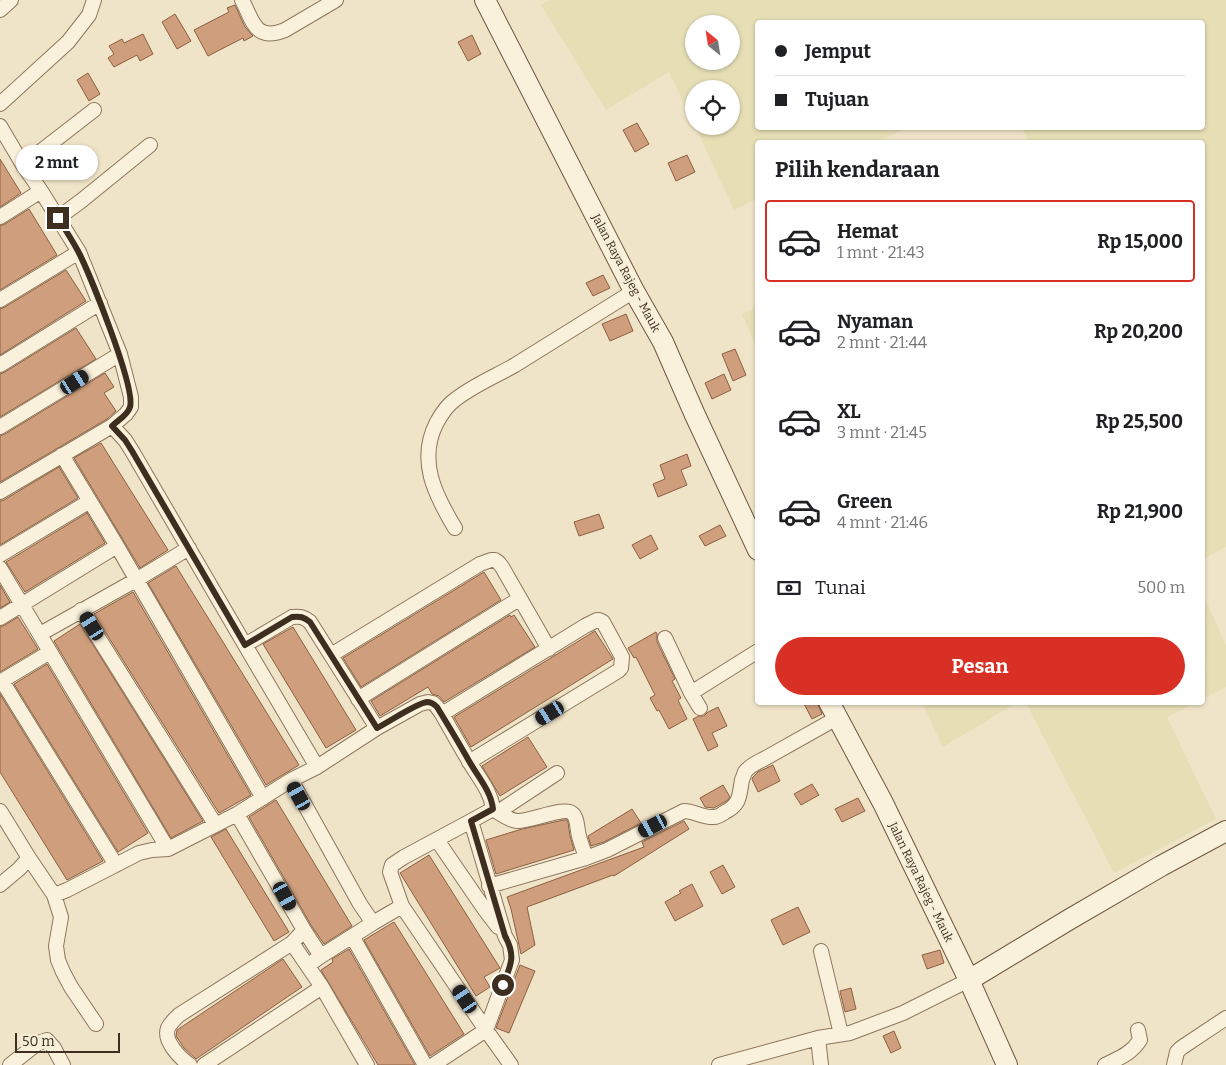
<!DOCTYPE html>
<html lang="id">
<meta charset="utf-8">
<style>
:root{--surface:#fff;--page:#f6f6f6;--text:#202124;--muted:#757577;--line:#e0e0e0;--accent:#d93025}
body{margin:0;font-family:Bitter,serif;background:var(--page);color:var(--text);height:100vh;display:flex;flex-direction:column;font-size:19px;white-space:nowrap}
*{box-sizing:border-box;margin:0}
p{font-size:16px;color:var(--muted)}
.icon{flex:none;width:28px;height:28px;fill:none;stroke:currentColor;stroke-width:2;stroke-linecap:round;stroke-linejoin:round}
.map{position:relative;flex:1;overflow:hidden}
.panel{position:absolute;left:755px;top:140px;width:450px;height:565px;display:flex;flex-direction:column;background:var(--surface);border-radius:5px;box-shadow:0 1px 4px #0004}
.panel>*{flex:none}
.banner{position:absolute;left:755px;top:20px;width:450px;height:110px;border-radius:5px;box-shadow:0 1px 4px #0004;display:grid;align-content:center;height:110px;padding:0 20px;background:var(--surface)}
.needle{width:32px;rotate:330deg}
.controls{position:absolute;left:685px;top:15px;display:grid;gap:10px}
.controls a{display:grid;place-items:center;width:55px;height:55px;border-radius:50%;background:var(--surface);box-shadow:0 1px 4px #0004;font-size:25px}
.scale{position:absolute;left:15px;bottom:12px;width:105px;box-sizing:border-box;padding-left:5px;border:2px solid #3d2e20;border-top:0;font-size:14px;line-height:18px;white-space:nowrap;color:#3d2e20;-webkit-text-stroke:4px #f7eed8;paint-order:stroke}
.end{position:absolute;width:22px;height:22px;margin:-11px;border:6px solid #3d2e20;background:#fff;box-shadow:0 0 0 2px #fff}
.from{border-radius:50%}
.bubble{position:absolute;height:35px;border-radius:18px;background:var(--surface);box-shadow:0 1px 4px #0004;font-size:16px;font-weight:700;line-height:35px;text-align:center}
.car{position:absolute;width:15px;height:30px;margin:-15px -8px;border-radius:6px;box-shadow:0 0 4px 1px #0007;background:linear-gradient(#222 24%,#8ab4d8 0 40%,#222 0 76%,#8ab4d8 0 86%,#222 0)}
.banner b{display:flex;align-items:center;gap:18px;height:48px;font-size:19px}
.banner b+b{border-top:1px solid var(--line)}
.banner i{width:12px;height:12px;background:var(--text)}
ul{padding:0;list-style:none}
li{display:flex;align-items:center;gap:15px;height:82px;margin:0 10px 8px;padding:0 10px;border:2px solid transparent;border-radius:5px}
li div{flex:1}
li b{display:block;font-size:19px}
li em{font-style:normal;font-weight:700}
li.on{border-color:var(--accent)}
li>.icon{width:45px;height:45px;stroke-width:1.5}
h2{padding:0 20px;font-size:22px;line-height:60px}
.pay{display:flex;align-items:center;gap:12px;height:55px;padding:0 20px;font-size:19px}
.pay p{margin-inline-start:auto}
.cta{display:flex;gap:10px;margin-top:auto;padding:10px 20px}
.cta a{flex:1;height:58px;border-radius:30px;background:var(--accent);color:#fff;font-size:20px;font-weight:700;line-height:58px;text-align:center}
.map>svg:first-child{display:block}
</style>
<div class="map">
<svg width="1226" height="1065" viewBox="0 0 1226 1065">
<rect width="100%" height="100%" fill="#f0e4c8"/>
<path fill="#e6deb5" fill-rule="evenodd" d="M 550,0 L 1226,0 L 1226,547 L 1203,559 L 1202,142 L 1029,142 L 1022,128 L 1202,128 L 1202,22 L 758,22 L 758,128 L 907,128 L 875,142 L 758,142 L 757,199 L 734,210 L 695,126 L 731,126 L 731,89 L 694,89 L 694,125 L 669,72 L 606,110 L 541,5 ZM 694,24 L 731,24 L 731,61 L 694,61 Z
M 757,307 L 757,348 L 742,314 Z
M 1203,594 L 1226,646 L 1226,687 L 1203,699 Z
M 922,703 L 1016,703 L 943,747 Z
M 1026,703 L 1195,703 L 1167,717 L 1216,819 L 1114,873 Z"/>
<path fill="#cf9f7d" stroke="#8d5f41" d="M 235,5 L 245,27 L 253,36 L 244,41 L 243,38 L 208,56 L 194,30 L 229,12 L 227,8 Z
M 175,14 L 191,41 L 177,49 L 162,22 Z
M 143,34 L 153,54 L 140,61 L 137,55 L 114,67 L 108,58 L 114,54 L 109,46 L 122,39 L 124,43 Z
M 472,35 L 481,54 L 468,61 L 458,42 Z
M 88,73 L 100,94 L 89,101 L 77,80 Z
M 637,123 L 649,144 L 635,152 L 623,130 Z
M 687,155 L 695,172 L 676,181 L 668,163 Z
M 0,159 L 21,193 L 0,207 Z
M 29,209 L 57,255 L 0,290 L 0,226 L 5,224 Z
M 66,270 L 86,301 L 0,355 L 0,309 L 5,307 Z
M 603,275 L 610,288 L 593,296 L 586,283 Z
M 626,314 L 633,331 L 610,341 L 602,324 Z
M 76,328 L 96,359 L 0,417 L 0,374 L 5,372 Z
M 735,349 L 746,375 L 733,381 L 722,354 Z
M 105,373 L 114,387 L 104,393 L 116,411 L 107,419 L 0,482 L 0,436 L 5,434 Z
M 724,374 L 731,390 L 712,399 L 705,383 Z
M 101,443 L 168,550 L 140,568 L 74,458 Z
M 687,454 L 691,466 L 681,470 L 687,485 L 658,497 L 653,484 L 665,479 L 660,465 Z
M 59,467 L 78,498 L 0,545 L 0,501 L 4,500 Z
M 87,513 L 105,543 L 25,592 L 6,562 Z
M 599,514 L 604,528 L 579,536 L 574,522 Z
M 720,525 L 726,536 L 705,546 L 699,536 Z
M 651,535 L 658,549 L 640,559 L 632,545 Z
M 176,566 L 299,765 L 266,785 L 148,583 Z
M 484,572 L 501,600 L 361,687 L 343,658 Z
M 0,585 L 10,602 L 0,608 Z
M 133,592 L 251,795 L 219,813 L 94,614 Z
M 510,615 L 511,617 L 514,615 L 535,647 L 444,702 L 439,696 L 432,694 L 428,687 L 380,716 L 371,701 Z
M 18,617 L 38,649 L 0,672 L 0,627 L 5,625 Z
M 80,624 L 203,821 L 171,838 L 54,641 Z
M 293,627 L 356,730 L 326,748 L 263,644 Z
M 595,631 L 613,659 L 471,747 L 454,717 Z
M 656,632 L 657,634 L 657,642 L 675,679 L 672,681 L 681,698 L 678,700 L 687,719 L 669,729 L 659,710 L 657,711 L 650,698 L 655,695 L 636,657 L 634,658 L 628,648 Z
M 47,664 L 148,833 L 118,852 L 14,684 Z
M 0,694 L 103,861 L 67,880 L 0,772 Z
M 803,702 L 817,702 L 822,714 L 812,719 Z
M 718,707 L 727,726 L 712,733 L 718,746 L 708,751 L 693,719 L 699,716 L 704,716 L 708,712 Z
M 528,737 L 547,767 L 500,796 L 482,766 Z
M 773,765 L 780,781 L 758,792 L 752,779 L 753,777 L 758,772 Z
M 812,784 L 819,795 L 801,805 L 794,794 Z
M 723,785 L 730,797 L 728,800 L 714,808 L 705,807 L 700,798 Z
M 858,798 L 865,811 L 842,822 L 835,809 Z
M 276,800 L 352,926 L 324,944 L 311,925 L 249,817 Z
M 632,809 L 641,823 L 604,842 L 591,846 L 588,836 Z
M 564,820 L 567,820 L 568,822 L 570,836 L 574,850 L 496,874 L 486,840 L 522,829 Z
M 684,821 L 689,829 L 614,876 L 613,875 L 527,907 L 535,945 L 521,954 L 511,909 L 507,897 L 644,847 L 642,842 Z
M 226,829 L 289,932 L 274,941 L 211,837 Z
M 429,855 L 500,968 L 484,977 L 490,987 L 476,996 L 400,873 Z
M 723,865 L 735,887 L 722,894 L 710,872 Z
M 692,884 L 703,906 L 675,921 L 665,902 L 681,893 L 679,891 Z
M 798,907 L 810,932 L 783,945 L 771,920 Z
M 394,922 L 464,1034 L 430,1056 L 364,940 Z
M 349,949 L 415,1065 L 378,1065 L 321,970 L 333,962 L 332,959 Z
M 940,950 L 944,963 L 927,969 L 922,955 Z
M 283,959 L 302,987 L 196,1059 L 184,1048 L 176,1036 L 177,1030 Z
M 520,965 L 535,971 L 509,1033 L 496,1028 Z
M 851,988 L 856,1009 L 845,1012 L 840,991 Z
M 894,1031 L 901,1048 L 891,1053 L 883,1036 Z"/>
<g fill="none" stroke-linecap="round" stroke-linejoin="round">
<defs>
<path id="street" d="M 242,0 C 253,21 255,42 285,30 L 336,0
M 0,10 L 11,0
M 0,104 L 68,42 L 89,15 L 94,0
M 0,126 L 23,165 L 41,191 L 79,252 L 120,354 L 131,397 L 131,407 L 126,414 L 112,426 L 0,492
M 23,165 L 94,110
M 0,217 L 41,191
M 58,218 L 81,201 L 150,145
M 0,300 L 79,252
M 0,365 L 100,303
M 112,426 L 125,440 L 132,451 L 245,645 L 292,617 C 300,616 304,617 310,622 L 377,728
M 0,427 L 120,354
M 62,455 L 117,546 L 263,798
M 455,528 C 435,495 417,460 437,422 C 442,413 447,405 456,399 C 474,385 496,376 515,365 C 555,340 595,315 634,291
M 0,555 L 90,501
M 0,568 L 168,849
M 81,610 L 215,824
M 0,618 L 117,546
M 40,634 L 136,580 L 189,548
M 665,638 L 691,693 L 700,708
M 245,645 L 317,767
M 331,655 L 480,564 L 491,560 L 495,560 L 499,563 L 502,567 L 549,649
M 2,681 L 116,865
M 0,682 L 50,652
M 691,693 L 758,651
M 358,699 L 519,599
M 442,714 L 585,626 L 597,620 L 599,620 L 603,622 L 622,657 L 621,668 L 618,671 L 469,762
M 291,780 L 360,904 L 373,923 L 402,906 L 486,1030 L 433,1065
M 493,809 C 501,814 508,820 517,821 C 530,822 566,805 573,814 C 578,819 577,830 579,836 C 581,844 584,851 586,858 L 607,850 L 684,811 C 694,811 704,818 714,817 C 718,817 722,814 725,812 C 741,804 739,795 742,780 C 743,778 744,774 745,772 C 749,766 758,762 764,759 L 837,718
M 0,811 L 29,858 L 54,895 L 61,917 L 56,946 L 58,960 L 63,972 L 71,987 L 96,1024
M 501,814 L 504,808 L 557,773
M 437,840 L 485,910 L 498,927
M 0,885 L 19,869 L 29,858
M 489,886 L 586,858
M 54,895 L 67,890 L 139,853 L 152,850 L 168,849 L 237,814 L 291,780 L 317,767 L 377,728 L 420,704 L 428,702 L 433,703 L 437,707 L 442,714 C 451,730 460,746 469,761 C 478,777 491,791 493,809 L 471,821 L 505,936 L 510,945 L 512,960 L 486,1030 L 511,1065
M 402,906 L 390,872 L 392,865 L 404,857 L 471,821
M 304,930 L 321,956 L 314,961
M 352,936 L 425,1065
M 821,951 L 841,1034
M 321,956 L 373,923
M 322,987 L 367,1065
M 818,1038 L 821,1065
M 10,1065 L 38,1043 L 47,1040 L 54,1048 L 63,1065
M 190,1065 C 180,1058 163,1041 168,1028 C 171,1022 175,1019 179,1015 L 292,943 L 304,930 L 237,814
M 204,1065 L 322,987 L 292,943
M 719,1065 L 818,1038 L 850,1033 L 903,1013 L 969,980
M 1105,1065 C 1119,1058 1131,1054 1140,1040 L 1138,1030
M 1174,1065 L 1177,1052 L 1181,1048 L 1226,1018"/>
<path id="secondary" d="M 485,0 L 634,291 L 663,342 L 695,415 L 758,550
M 829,702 L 883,803 L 969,980 L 1007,1065
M 969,980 L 1070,919 L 1161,866 L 1226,831"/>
</defs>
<use href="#street" stroke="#8d765c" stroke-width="16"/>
<use href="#secondary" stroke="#6f573f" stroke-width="22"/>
<use href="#street" stroke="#faf1dc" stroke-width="14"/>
<use href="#secondary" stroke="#faf1dc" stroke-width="20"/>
</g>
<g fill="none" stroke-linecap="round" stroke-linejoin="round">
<path stroke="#3d2e20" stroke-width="6" d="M 58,218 C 65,229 72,240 78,251 C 89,272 136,388 130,407 C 128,415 118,420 112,426 L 125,440 L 132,451 L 245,645 L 292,617 C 300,616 304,617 310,622 L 377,728 C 387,723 417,703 427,702 C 431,702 434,704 437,707 C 448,725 459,743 469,761 C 478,777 491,791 493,809 L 471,821 L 505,936 C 516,956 511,965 503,985"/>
</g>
<g text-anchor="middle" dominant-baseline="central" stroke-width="4" stroke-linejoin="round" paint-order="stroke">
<g font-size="12" fill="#3d2e20" stroke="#f7eed8">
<text transform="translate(626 273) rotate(62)">Jalan Raya Rajeg - Mauk</text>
<text transform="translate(921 882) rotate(64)">Jalan Raya Rajeg - Mauk</text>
</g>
</g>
</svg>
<div class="controls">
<a><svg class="needle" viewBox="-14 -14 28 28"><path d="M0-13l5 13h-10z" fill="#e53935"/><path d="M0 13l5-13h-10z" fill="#757577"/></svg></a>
<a><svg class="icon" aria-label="locate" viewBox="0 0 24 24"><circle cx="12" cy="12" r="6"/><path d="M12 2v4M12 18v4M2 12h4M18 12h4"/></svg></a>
</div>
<div class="scale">50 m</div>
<i class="end from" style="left:503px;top:985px"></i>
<i class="end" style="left:58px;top:218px"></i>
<div class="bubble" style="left:16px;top:145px;width:82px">2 mnt</div>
<i class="car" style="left:75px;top:382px;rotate:58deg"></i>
<i class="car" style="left:92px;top:626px;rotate:328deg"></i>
<i class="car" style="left:550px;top:713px;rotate:239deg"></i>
<i class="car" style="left:299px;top:796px;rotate:331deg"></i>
<i class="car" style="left:653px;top:826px;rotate:242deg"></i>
<i class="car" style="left:285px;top:896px;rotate:151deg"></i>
<i class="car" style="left:465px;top:999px;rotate:326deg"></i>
<div class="banner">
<b><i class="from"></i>Jemput</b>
<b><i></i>Tujuan</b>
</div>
<section class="panel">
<h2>Pilih kendaraan</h2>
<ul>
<li class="on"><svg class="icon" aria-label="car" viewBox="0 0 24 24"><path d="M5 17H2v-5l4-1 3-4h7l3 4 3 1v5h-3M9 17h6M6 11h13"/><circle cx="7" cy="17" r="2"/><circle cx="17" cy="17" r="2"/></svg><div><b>Hemat</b><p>1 mnt · 21:43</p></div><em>Rp 15,000</em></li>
<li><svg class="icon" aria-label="car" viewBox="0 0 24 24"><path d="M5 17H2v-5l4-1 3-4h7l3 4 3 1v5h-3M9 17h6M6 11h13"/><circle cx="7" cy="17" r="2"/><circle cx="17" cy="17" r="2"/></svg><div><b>Nyaman</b><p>2 mnt · 21:44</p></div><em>Rp 20,200</em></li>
<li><svg class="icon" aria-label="car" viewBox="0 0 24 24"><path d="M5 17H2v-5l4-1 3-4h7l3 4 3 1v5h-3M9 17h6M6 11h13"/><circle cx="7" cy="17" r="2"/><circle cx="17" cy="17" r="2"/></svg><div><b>XL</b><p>3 mnt · 21:45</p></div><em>Rp 25,500</em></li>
<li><svg class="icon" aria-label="car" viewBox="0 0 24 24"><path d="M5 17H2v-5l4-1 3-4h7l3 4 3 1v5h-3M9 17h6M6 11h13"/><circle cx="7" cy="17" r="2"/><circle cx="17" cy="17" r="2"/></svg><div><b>Green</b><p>4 mnt · 21:46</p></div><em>Rp 21,900</em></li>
</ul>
<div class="pay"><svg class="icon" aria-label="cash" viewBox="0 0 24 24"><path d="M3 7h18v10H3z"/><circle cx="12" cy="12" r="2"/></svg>Tunai<p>500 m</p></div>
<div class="cta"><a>Pesan</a></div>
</section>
</div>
